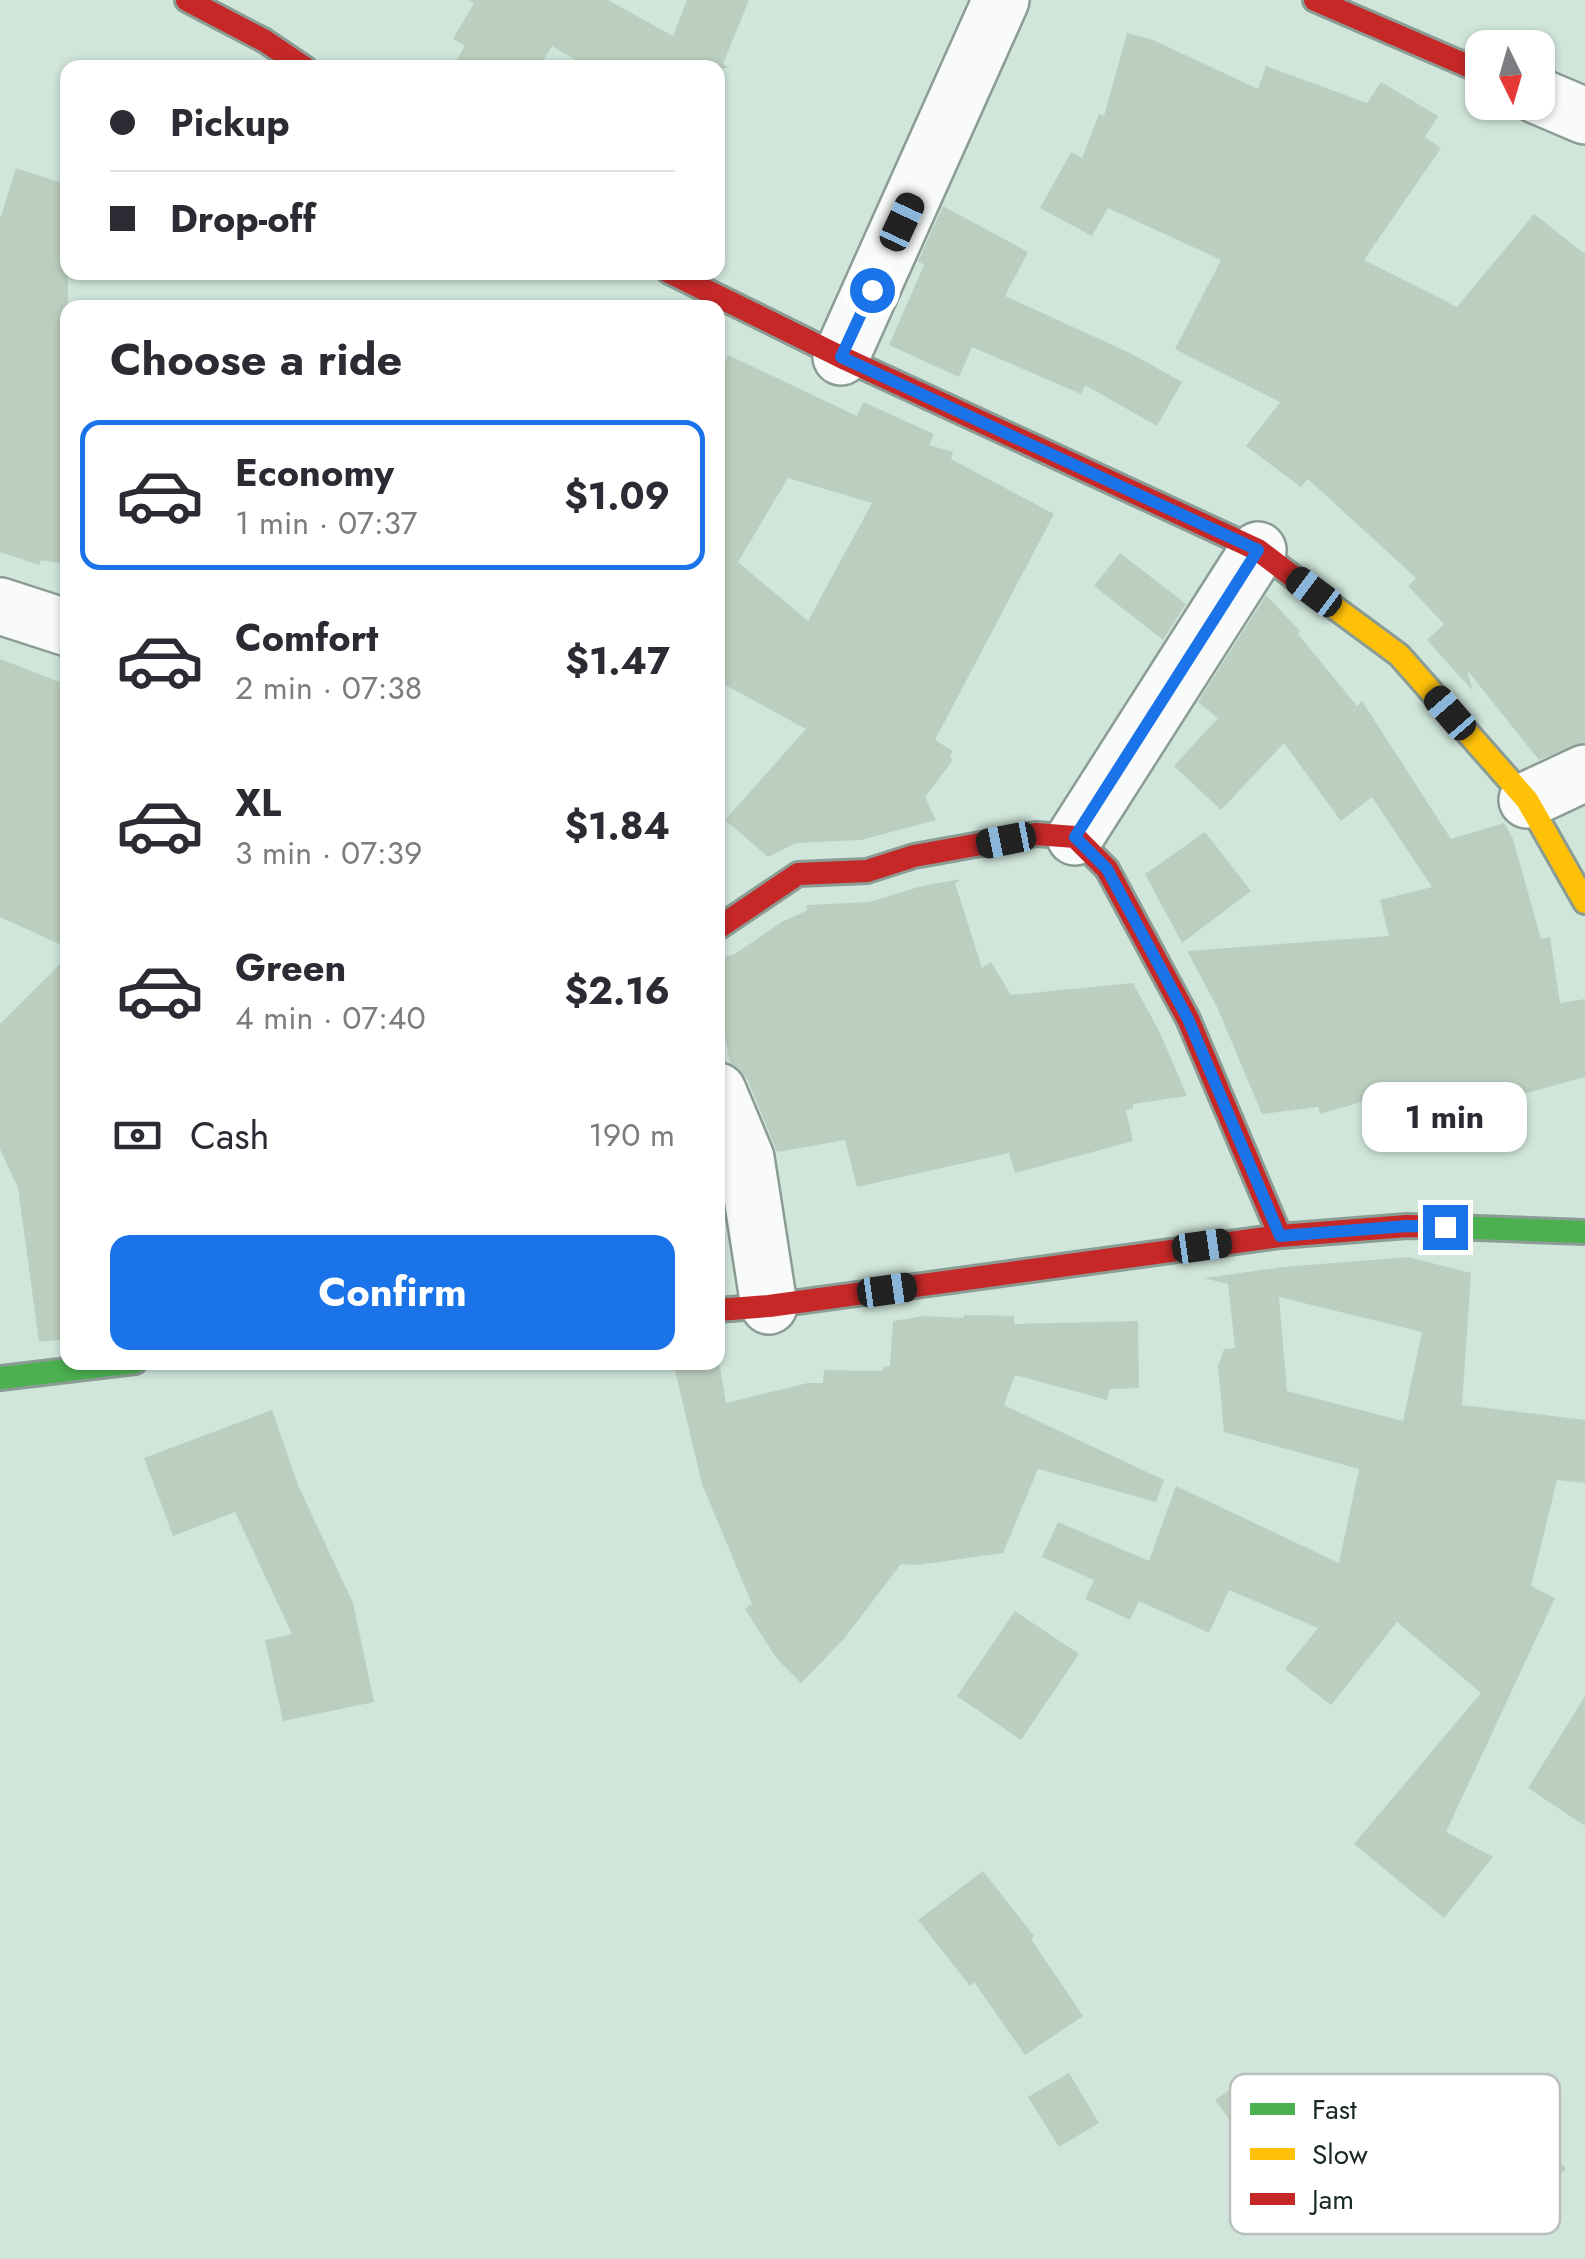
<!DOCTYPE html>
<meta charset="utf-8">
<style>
:root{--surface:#fff;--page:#f2f2f3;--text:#2b2b33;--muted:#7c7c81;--line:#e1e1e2;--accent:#1a73e8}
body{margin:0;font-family:Jost,sans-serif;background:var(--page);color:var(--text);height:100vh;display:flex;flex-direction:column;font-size:38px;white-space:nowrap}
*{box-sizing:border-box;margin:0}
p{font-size:32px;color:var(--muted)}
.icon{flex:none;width:55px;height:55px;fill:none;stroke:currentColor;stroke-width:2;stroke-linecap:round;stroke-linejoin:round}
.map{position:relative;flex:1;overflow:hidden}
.drawer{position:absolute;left:60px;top:300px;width:665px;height:1070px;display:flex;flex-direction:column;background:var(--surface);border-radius:20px;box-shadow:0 2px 8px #0004}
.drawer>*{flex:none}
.guide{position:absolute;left:60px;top:60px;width:665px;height:220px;border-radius:20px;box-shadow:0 2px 8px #0004;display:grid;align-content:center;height:220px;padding:0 50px;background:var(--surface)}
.needle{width:65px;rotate:175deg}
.tools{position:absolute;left:1465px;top:30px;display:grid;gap:20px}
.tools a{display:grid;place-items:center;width:90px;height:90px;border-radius:20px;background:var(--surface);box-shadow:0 2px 8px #0004;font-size:50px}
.end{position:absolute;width:45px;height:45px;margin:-22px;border:12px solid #1a73e8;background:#fff;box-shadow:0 0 0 5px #fff}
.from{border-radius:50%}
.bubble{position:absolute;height:70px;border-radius:20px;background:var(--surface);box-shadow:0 2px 8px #0004;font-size:32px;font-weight:700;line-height:70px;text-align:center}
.car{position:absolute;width:30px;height:60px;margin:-30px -15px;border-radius:12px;box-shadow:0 0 8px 2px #0007;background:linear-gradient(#222 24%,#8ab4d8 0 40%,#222 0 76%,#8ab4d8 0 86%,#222 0)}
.guide b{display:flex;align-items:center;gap:35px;height:95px;font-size:38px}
.guide b+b{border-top:2px solid var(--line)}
.guide i{width:25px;height:25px;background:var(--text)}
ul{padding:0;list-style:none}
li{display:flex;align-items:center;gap:30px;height:150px;margin:0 20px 15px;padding:0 30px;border:5px solid transparent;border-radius:20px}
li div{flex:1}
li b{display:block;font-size:38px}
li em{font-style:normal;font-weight:700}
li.selected{border-color:var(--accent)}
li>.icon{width:90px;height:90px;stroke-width:1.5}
h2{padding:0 50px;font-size:45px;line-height:120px}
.pay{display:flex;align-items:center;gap:25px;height:110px;padding:0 50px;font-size:38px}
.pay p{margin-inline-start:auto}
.button{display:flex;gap:20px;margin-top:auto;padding:20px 50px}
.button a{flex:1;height:115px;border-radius:20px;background:var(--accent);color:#fff;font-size:40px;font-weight:700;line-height:115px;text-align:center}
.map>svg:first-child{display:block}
</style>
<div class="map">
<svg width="1585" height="2259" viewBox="0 0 1585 2259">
<rect width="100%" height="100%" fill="#d0e6db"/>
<path fill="#bbcfc0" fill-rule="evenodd" d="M 468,0 L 608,0 L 673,36 L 687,0 L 749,0 L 723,64 L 729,68 L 590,68 L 552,46 L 539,68 L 452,68 L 465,46 L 453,39 L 474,3 Z
M 1127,33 L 1153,40 L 1258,89 L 1266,66 L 1367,103 L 1381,82 L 1438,116 L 1425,137 L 1441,148 L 1364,260 L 1457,307 L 1534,214 L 1585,254 L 1585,742 L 1539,760 L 1467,670 L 1473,691 L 1427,640 L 1444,624 L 1408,586 L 1416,578 L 1308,479 L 1301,487 L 1246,446 L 1280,402 L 1175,349 L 1221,260 L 1108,208 L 1092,236 L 1040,208 L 1071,152 L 1082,158 L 1099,114 L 1104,116 Z
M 16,168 L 68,185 L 68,565 L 41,560 L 39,565 L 0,552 L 0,219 Z
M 943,206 L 1028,252 L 1005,296 L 1132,354 L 1182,382 L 1157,426 L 1085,385 L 1081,394 L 972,347 L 959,377 L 889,345 L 924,265 L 918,261 Z
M 728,355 L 857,416 L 863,402 L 934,434 L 929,445 L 953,452 L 951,459 L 1054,514 L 935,740 L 953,751 L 950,757 L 953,760 L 925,797 L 936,820 L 861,840 L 796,843 L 768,857 L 725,820 L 806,729 L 718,681 L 718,378 ZM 788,478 L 872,503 L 808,621 L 738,562 Z
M 1120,553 L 1186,604 L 1163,640 L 1094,586 Z
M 1266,595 L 1300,631 L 1298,634 L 1357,706 L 1362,701 L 1451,839 L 1504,823 L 1513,839 L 1541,939 L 1550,937 L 1560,1003 L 1585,999 L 1585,1077 L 1457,1112 L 1453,1099 L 1374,1112 L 1372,1099 L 1320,1114 L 1318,1107 L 1262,1114 L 1217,1007 L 1187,951 L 1389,936 L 1380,900 L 1432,887 L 1372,797 L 1341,821 L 1284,743 L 1221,810 L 1174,766 L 1218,718 L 1198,702 Z
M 0,659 L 68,685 L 68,948 L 0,917 Z
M 1205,832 L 1251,891 L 1182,943 L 1145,874 Z
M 962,879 L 955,883 L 982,968 L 991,962 L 1011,995 L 1133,983 L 1160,1033 L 1187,1096 L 1133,1104 L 1133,1109 L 1126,1110 L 1133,1141 L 1015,1173 L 1009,1153 L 857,1187 L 845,1140 L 777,1152 L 747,1079 L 730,1063 L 718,995 L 718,959 L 735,954 L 782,922 L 808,910 L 806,907 L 808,905 L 869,902 L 922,886 Z
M 68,956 L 68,1339 L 39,1342 L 18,1188 L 0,1149 L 0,1024 Z
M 1408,1257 L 1471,1273 L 1462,1405 L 1585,1420 L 1585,1483 L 1557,1480 L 1531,1586 L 1555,1598 L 1446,1832 L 1493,1857 L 1444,1918 L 1354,1844 L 1481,1693 L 1397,1622 L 1331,1705 L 1285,1669 L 1318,1628 L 1229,1590 L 1209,1633 L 1139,1601 L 1130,1620 L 1085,1599 L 1094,1580 L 1042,1557 L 1058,1522 L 1149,1561 L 1176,1486 L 1339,1563 L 1359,1469 L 1224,1432 L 1218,1366 L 1224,1349 L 1235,1348 L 1228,1284 L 1204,1278 L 1283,1267 ZM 1279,1297 L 1422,1332 L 1403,1421 L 1287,1391 Z
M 964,1315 L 1014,1316 L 1014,1324 L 1138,1321 L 1139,1388 L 1110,1389 L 1107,1400 L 1015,1375 L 1004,1405 L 1164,1480 L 1156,1502 L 1038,1469 L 1003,1553 L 918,1565 L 901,1564 L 843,1640 L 801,1683 L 777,1659 L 745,1609 L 752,1604 L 702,1484 L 673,1362 L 719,1362 L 726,1403 L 808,1383 L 823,1383 L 824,1370 L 883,1371 L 883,1367 L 890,1366 L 893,1321 L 925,1316 L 964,1318 Z
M 272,1410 L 298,1485 L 353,1603 L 374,1702 L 283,1721 L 265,1640 L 292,1634 L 235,1512 L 173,1536 L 144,1458 Z
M 1015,1611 L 1079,1654 L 1021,1740 L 957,1696 Z
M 1585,1696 L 1585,1826 L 1528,1788 Z
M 983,1871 L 1034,1936 L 1031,1939 L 1083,2016 L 1025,2055 L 974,1982 L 970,1986 L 918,1920 Z
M 1069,2073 L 1099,2123 L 1059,2147 L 1028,2097 Z
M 1250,2075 L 1284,2122 L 1249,2147 L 1215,2100 Z
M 1530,2128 L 1566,2169 L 1522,2208 L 1486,2167 Z"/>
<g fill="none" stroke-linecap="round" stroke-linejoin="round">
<defs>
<path id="street" d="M 1538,96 L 1585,116
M 841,357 L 1001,0
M 0,606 L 68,628
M 1527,800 L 1585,773
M 1075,837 L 1258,550
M 718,1091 L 746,1158 L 769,1306"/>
<path id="fast" d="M 1451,1227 L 1585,1232
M 0,1378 L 135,1362"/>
<path id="slow" d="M 1300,582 L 1399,655 L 1527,800 L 1585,902"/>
<path id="jam" d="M 187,0 L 265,41 L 305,68
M 1315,0 L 1482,72
M 669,272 L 841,357 L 1258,550 L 1300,582
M 718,928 L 798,874 L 867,871 L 914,856 L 1036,834 L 1075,837 L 1107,869 L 1188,1019 L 1280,1236
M 718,1310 L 769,1306 L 1280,1236 L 1407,1226 L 1451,1227"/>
</defs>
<use href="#street" stroke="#8b9c94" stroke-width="60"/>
<use href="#fast" stroke="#8b9c94" stroke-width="28"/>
<use href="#slow" stroke="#8b9c94" stroke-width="28"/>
<use href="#jam" stroke="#8b9c94" stroke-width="28"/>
<use href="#street" stroke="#f8fbfa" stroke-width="55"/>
<use href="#fast" stroke="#4caf50" stroke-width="22"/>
<use href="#slow" stroke="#ffc107" stroke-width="22"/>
<use href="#jam" stroke="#c62828" stroke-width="22"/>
</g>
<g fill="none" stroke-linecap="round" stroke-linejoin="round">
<path stroke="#1a73e8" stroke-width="12" d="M 872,290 L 841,357 L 1258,550 L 1075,837 L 1107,869 L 1188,1019 L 1280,1236 L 1407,1226 L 1445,1227"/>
</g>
<rect x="1230" y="2074" width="330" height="160" rx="15" fill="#fff" stroke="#babfbd" stroke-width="2.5"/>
<rect x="1250" y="2103" width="45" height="12" fill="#4caf50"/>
<rect x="1250" y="2148" width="45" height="12" fill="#ffc107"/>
<rect x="1250" y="2193" width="45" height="12" fill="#c62828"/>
<g font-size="28" fill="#1a2a23">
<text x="1312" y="2119">Fast</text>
<text x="1312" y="2164">Slow</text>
<text x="1312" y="2209">Jam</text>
</g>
</svg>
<div class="tools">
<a><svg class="needle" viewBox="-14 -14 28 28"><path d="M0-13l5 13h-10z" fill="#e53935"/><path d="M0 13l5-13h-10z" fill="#7c7c81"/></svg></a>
</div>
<i class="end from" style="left:872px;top:290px"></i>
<i class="end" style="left:1445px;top:1227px"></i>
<div class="bubble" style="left:1362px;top:1082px;width:165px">1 min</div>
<i class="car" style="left:902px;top:222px;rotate:25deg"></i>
<i class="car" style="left:1314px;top:592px;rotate:307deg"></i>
<i class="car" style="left:1450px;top:713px;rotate:319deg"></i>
<i class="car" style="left:1006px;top:840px;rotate:259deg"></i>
<i class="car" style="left:1202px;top:1246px;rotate:82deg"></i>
<i class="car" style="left:887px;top:1290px;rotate:82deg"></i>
<div class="guide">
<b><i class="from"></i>Pickup</b>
<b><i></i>Drop-off</b>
</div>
<section class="drawer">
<h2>Choose a ride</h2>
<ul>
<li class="selected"><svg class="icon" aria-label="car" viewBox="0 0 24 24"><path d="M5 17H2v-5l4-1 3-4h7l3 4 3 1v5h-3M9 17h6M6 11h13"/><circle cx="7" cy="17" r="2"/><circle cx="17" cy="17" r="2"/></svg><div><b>Economy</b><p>1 min · 07:37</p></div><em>$1.09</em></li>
<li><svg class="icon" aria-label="car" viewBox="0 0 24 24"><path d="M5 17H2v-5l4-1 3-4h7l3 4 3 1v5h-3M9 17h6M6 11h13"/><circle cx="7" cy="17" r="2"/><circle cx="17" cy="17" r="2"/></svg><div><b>Comfort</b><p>2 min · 07:38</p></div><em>$1.47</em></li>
<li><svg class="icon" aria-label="car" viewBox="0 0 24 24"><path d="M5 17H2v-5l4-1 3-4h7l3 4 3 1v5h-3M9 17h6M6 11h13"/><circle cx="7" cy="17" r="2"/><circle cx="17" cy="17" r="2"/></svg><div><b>XL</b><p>3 min · 07:39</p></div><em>$1.84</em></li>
<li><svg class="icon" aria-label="car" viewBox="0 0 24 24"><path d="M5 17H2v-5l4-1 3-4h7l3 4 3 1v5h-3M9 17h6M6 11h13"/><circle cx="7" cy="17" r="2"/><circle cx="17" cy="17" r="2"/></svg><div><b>Green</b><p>4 min · 07:40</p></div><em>$2.16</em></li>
</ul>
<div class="pay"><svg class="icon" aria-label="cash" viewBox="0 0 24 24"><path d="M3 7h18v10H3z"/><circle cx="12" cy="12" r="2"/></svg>Cash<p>190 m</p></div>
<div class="button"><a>Confirm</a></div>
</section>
</div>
